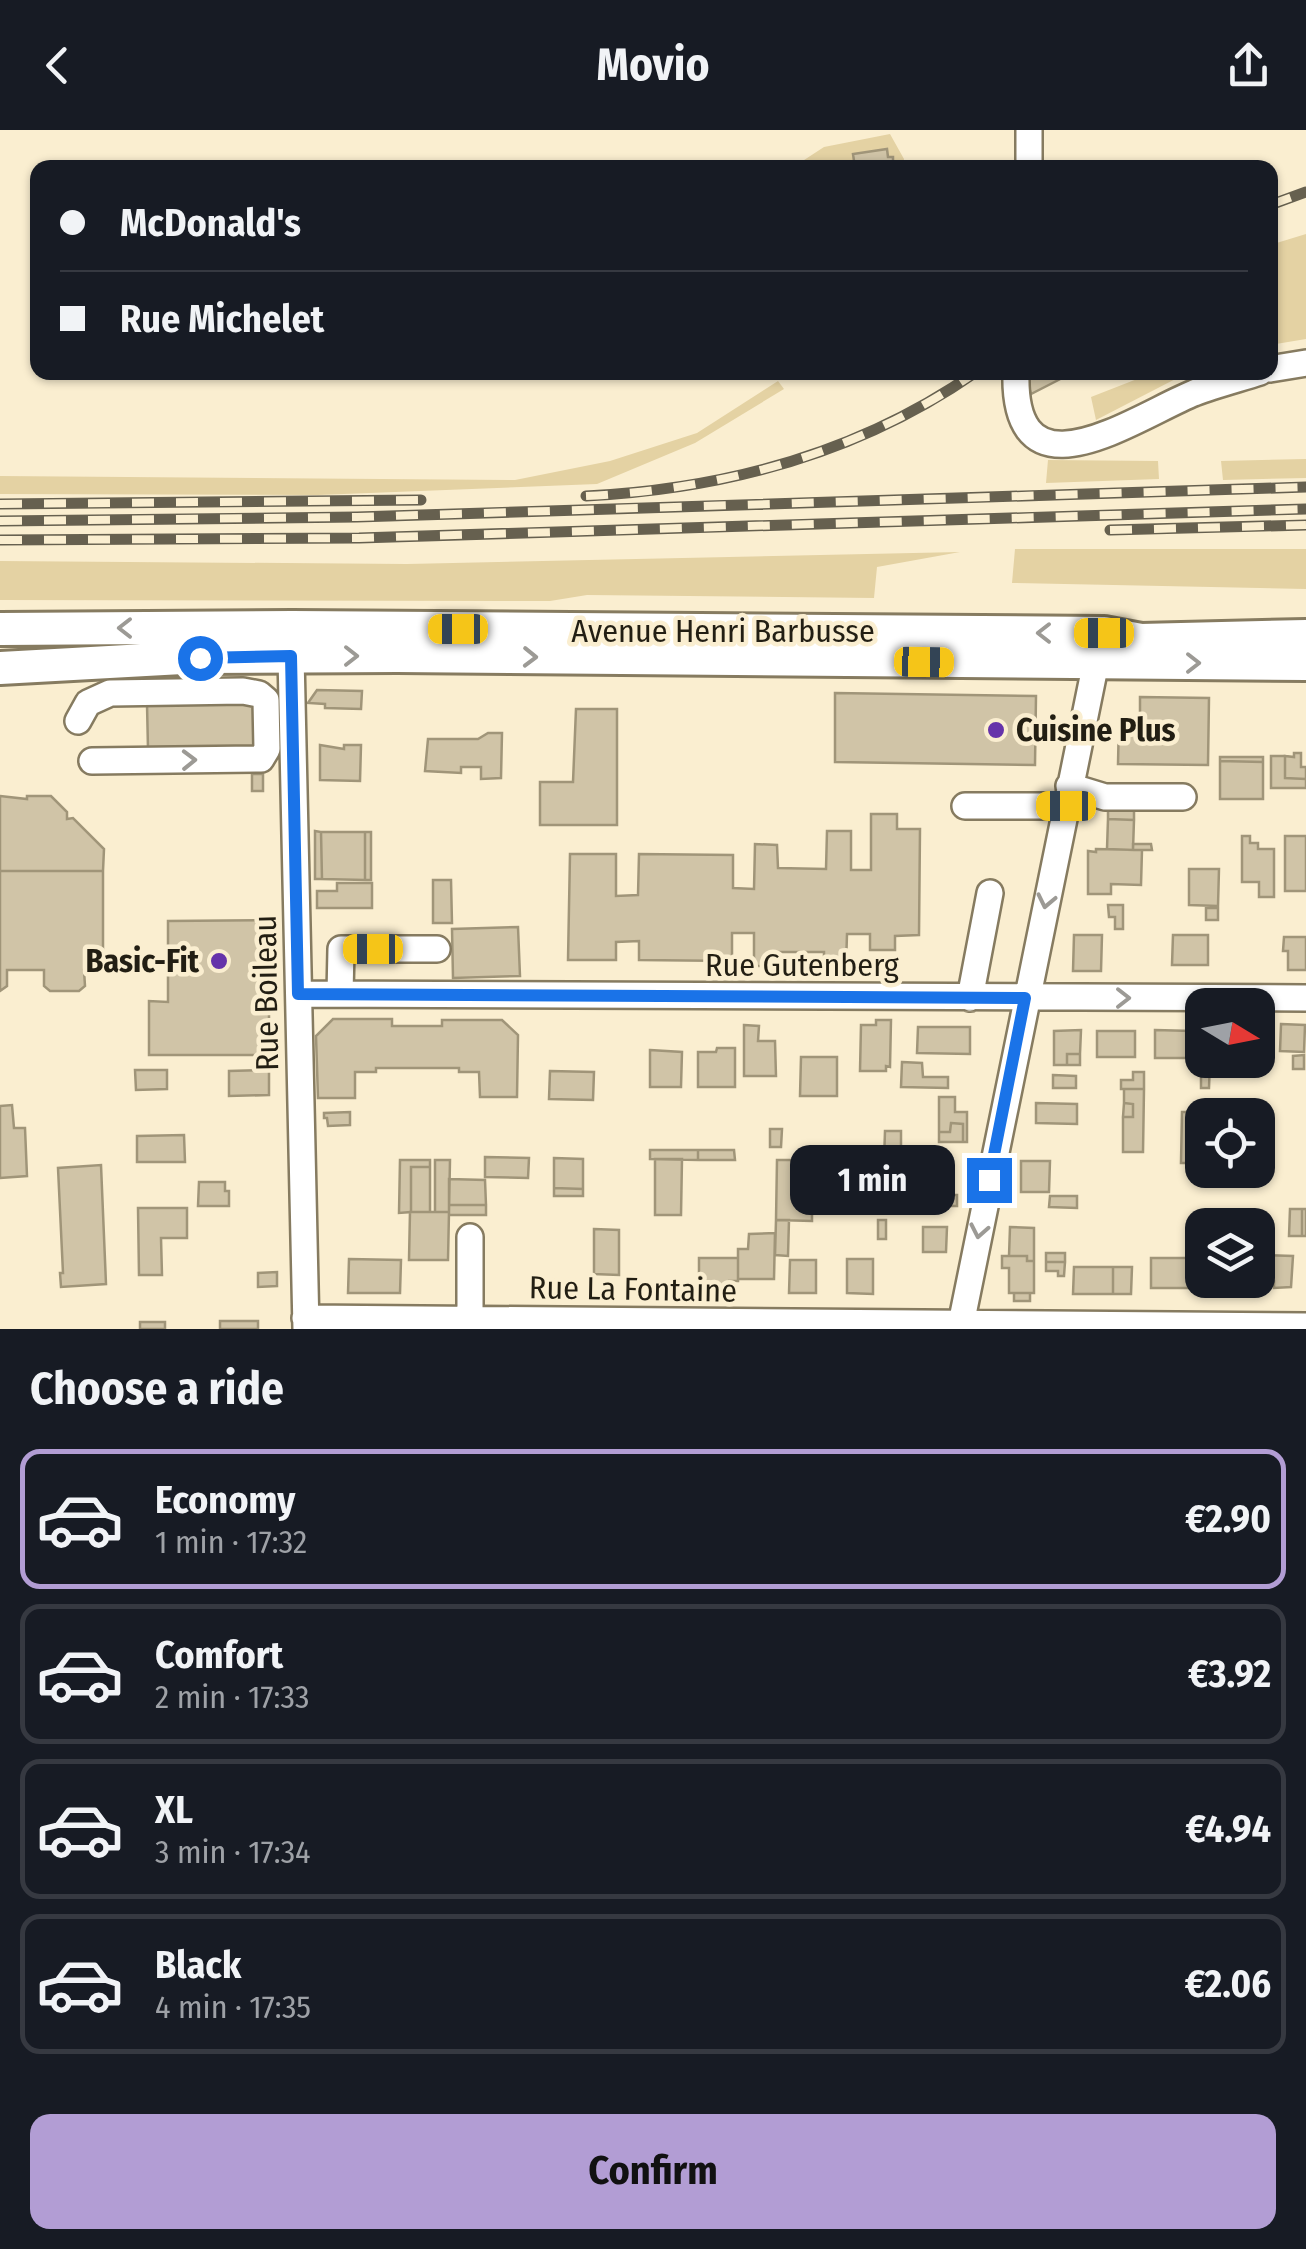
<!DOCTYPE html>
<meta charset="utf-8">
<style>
:root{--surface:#171b24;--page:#20242c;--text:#f1f3f6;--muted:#9ea1a6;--line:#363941;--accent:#b29dd4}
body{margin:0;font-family:"Fira Sans Condensed",sans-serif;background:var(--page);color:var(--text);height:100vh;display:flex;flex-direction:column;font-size:38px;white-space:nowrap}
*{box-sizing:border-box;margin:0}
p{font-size:32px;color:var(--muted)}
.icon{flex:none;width:55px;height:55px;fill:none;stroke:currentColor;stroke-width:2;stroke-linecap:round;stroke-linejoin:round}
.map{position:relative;height:1199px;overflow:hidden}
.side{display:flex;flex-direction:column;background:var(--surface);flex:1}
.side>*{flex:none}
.banner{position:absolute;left:30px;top:30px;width:1248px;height:220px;border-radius:20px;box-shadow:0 2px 8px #0004;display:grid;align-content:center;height:220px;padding:0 30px;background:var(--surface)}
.needle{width:65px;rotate:100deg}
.tools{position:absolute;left:1185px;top:858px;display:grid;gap:20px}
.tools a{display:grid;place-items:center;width:90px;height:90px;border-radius:20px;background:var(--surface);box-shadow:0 2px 8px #0004;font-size:50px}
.end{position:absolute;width:45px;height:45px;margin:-22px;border:12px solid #1a73e8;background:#fff;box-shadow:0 0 0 5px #fff}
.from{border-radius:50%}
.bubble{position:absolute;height:70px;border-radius:20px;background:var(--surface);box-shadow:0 2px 8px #0004;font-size:32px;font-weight:700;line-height:70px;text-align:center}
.car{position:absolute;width:30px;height:60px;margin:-30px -15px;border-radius:12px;box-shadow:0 0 8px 2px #0007;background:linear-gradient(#f5c518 24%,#345 0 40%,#f5c518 0 76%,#345 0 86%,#f5c518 0)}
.banner b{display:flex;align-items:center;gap:35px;height:95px;font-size:38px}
.banner b+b{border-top:2px solid var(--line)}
.banner i{width:25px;height:25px;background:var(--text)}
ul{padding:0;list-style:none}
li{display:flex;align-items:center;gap:30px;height:140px;margin:0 20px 15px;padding:0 10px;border:5px solid var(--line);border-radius:20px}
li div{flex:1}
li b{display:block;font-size:38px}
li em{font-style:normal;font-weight:700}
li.selected{border-color:var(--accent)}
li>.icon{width:90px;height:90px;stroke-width:1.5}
h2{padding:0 30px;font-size:45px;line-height:120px}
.button{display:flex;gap:20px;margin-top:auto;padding:20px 30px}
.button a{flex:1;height:115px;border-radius:20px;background:var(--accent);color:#111;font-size:40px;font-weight:700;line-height:115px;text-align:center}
header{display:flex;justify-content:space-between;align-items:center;height:130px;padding:0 30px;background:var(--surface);font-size:45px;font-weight:700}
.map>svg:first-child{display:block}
</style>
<header><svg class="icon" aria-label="back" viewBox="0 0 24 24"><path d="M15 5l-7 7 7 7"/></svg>Movio<svg class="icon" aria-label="share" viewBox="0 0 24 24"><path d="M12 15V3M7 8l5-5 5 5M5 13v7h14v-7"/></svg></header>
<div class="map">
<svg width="1306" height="1199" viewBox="0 0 1306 1199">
<rect width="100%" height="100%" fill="#faeed0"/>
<path fill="#e4d2a3" d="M 890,4 L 904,29 L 903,37 L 800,38 L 801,32 L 824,17 Z
M 1306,104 L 1306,209 L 1270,215 L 1270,115 Z
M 1155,242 L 1187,243 L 1096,290 L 1091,267 Z
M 778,251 L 784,259 L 695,313 L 597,354 L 318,365 L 0,364 L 0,346 L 515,350 L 610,331 L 697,303 Z
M 1306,329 L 1306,348 L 1223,350 L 1221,331 Z
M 1048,330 L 1158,331 L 1159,349 L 1046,353 Z
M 1015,419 L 1306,419 L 1306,459 L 1012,453 Z
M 960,422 L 877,437 L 874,468 L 587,465 L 550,471 L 0,470 L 0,431 L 407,434 Z"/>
<path fill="#d0c4a7" stroke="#a09579" stroke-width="2.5" d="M 887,19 L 888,27 L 893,27 L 893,34 L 889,38 L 855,38 L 853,24 Z
M 1024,242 L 1074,242 L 1031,264 Z
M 317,560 L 362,561 L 361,579 L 325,578 L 325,574 L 308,573 Z
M 835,563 L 1036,566 L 1035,635 L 835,632 Z
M 1140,567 L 1209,568 L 1208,635 L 1118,634 L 1119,589 L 1140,588 Z
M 256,572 L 256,617 L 148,619 L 147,574 Z
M 576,579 L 617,579 L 617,695 L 540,695 L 540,652 L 573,652 Z
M 488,603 L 502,603 L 501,648 L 481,649 L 481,637 L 461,637 L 461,643 L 425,641 L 428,609 L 478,609 Z
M 320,615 L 344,619 L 344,615 L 361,615 L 360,651 L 320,650 Z
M 1294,623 L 1301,623 L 1301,637 L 1306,637 L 1306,649 L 1285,648 L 1285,626 L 1294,627 Z
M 1271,626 L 1285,626 L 1285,648 L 1306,649 L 1306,658 L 1271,658 Z
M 1220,627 L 1263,627 L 1263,632 L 1220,631 Z
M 1220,631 L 1263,632 L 1263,669 L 1220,669 Z
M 252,644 L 263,644 L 263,661 L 252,661 Z
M 0,666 L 27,669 L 27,666 L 51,666 L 67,682 L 67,689 L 73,688 L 104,719 L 103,741 L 0,741 Z
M 1108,676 L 1134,676 L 1134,690 L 1108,689 Z
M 871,684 L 897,684 L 897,699 L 920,699 L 919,805 L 895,806 L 895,820 L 870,820 L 870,804 L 847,804 L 846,837 L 824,837 L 824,822 L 778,822 L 777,836 L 754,836 L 754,803 L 732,803 L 732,831 L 639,830 L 639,811 L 616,812 L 616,830 L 568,830 L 570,724 L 616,724 L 616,766 L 638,765 L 639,724 L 733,725 L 733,758 L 754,759 L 755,714 L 777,715 L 778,738 L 826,739 L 827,701 L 851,701 L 851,740 L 871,740 Z
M 1108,689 L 1134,690 L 1133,720 L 1107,719 Z
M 315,701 L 321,702 L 322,749 L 315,749 Z
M 321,702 L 365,702 L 365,750 L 322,749 Z
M 365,702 L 371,702 L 371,750 L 365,750 Z
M 1242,706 L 1250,706 L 1250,713 L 1258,713 L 1258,719 L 1274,719 L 1274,767 L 1259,767 L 1259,752 L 1242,752 Z
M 1285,706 L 1306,706 L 1306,761 L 1285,761 Z
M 1133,714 L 1151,714 L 1152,720 L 1133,720 Z
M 1096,719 L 1142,720 L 1141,755 L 1111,754 L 1111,764 L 1088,764 L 1088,721 L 1096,722 Z
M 1189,739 L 1219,739 L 1218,776 L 1189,775 Z
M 0,741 L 103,741 L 103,840 L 84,840 L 85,856 L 79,861 L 50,861 L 44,856 L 44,840 L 7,840 L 7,856 L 0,861 Z
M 433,750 L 451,750 L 452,793 L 433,793 Z
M 337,753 L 372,753 L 372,778 L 317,778 L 317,761 L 337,761 Z
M 1108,775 L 1123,775 L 1123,799 L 1115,799 L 1115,787 L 1109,787 Z
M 1206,778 L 1218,778 L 1218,790 L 1206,790 Z
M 269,790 L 269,925 L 149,925 L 149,871 L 168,872 L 168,791 Z
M 518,797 L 520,846 L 453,848 L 452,799 Z
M 1074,805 L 1102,805 L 1101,841 L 1073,841 Z
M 1173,805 L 1208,805 L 1208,835 L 1172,835 Z
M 1284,807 L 1306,807 L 1306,840 L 1288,840 L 1288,821 L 1283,821 Z
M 333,889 L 392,889 L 392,896 L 442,896 L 442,890 L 502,890 L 518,905 L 517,967 L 480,967 L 479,942 L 459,942 L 459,938 L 376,938 L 376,942 L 355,942 L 355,968 L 318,968 L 316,906 Z
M 876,890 L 891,890 L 890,937 L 886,936 L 886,941 L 860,941 L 861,895 L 876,895 Z
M 1281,894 L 1305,895 L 1304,922 L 1280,921 Z
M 744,895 L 759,896 L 758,911 L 775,911 L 776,946 L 744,946 Z
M 1201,895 L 1202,930 L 1210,930 L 1209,958 L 1201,958 Z
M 918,897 L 970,897 L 970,924 L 917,923 Z
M 1081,900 L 1080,924 L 1067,924 L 1067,935 L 1054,935 L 1054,901 Z
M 1155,900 L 1192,901 L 1191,928 L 1155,928 Z
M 1097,901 L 1135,901 L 1135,927 L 1097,927 Z
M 717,918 L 735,918 L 735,957 L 698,957 L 698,922 L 716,922 Z
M 650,920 L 682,922 L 681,957 L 650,957 Z
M 1067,924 L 1080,924 L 1080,935 L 1067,935 Z
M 1304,925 L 1304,939 L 1293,939 L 1293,926 Z
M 801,927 L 837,927 L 837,966 L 800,966 Z
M 902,932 L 922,933 L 923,947 L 948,947 L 948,958 L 901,957 Z
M 135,940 L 167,940 L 167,959 L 136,960 Z
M 269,940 L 269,965 L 229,966 L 229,941 Z
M 550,941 L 594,942 L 593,970 L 549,969 Z
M 1133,942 L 1144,942 L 1144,959 L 1121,959 L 1121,950 L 1133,950 Z
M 1053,945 L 1076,946 L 1076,958 L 1053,958 Z
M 1124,959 L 1144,959 L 1143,1022 L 1123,1022 L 1123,987 L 1133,987 L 1133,974 L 1124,973 Z
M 939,967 L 955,967 L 955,982 L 967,982 L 967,1012 L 963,1012 L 963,994 L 951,993 L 950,1002 L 939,1002 Z
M 1036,973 L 1077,974 L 1077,994 L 1036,993 Z
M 1124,973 L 1133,974 L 1133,987 L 1123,987 Z
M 12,975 L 14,998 L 25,998 L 27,1046 L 0,1048 L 0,976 Z
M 350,982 L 350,995 L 328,996 L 327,988 L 324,988 L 324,983 Z
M 1182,982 L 1200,982 L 1200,1033 L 1181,1033 Z
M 951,993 L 963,994 L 963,1012 L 939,1012 L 939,1002 L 950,1002 Z
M 770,999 L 782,999 L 781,1017 L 770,1017 Z
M 885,1001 L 901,1001 L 901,1031 L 884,1031 Z
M 184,1005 L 185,1032 L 137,1032 L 137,1006 Z
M 650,1020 L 698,1020 L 698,1030 L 650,1029 Z
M 698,1020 L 734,1020 L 735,1030 L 698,1030 Z
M 485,1027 L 529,1028 L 528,1048 L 485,1047 Z
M 554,1028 L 583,1029 L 583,1059 L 554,1058 Z
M 655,1029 L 682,1029 L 681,1085 L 655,1085 Z
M 400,1030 L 430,1030 L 430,1037 L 411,1037 L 411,1082 L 399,1083 Z
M 435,1030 L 450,1030 L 449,1082 L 435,1082 Z
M 777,1030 L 823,1030 L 822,1056 L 812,1057 L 812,1091 L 776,1090 Z
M 823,1030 L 837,1031 L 838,1055 L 822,1055 Z
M 1021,1031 L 1050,1031 L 1049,1062 L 1021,1062 Z
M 101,1035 L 106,1154 L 61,1157 L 60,1143 L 63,1143 L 58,1038 Z
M 411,1037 L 430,1037 L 430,1082 L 411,1082 Z
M 922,1045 L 946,1045 L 945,1065 L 957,1065 L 957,1076 L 921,1076 Z
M 449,1049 L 485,1050 L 486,1075 L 449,1075 Z
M 851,1049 L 880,1050 L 880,1066 L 885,1066 L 885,1078 L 851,1077 Z
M 199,1052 L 225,1052 L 225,1061 L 229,1061 L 229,1076 L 198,1076 Z
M 554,1058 L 583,1059 L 583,1066 L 554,1066 Z
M 1050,1066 L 1077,1066 L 1077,1078 L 1049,1077 Z
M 449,1075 L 486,1075 L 486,1085 L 449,1085 Z
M 138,1078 L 187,1078 L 187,1108 L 161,1108 L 162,1145 L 139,1145 Z
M 1290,1079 L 1302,1079 L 1302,1106 L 1289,1106 Z
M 1302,1079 L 1306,1079 L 1306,1106 L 1302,1106 Z
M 410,1082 L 449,1082 L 448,1130 L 409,1130 Z
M 776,1090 L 789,1090 L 788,1126 L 775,1125 Z
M 878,1090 L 886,1090 L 886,1109 L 878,1109 Z
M 923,1097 L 947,1097 L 946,1122 L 923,1122 Z
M 1010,1097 L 1034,1098 L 1034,1131 L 1027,1131 L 1027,1126 L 1009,1126 Z
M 594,1099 L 619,1100 L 619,1145 L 594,1144 Z
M 775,1103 L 774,1149 L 738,1149 L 738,1119 L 748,1119 L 749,1104 Z
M 1046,1123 L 1065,1123 L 1065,1132 L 1046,1132 Z
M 1260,1125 L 1293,1126 L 1291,1157 L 1274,1158 L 1274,1151 L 1259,1151 Z
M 1002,1126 L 1027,1126 L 1027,1131 L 1034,1131 L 1034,1163 L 1009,1163 L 1009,1138 L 1002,1138 Z
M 699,1128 L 738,1128 L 738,1151 L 729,1151 L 728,1157 L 699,1156 Z
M 1151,1128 L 1190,1128 L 1190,1158 L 1151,1158 Z
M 349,1129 L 401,1130 L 400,1163 L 348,1163 Z
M 847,1129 L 873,1129 L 873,1164 L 847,1163 Z
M 790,1130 L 816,1130 L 816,1163 L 789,1163 Z
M 1046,1132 L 1065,1132 L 1064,1146 L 1058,1146 L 1058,1141 L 1046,1141 Z
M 1074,1137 L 1113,1137 L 1113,1164 L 1073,1164 Z
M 1113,1137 L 1132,1137 L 1131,1164 L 1113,1164 Z
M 277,1142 L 277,1156 L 258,1157 L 258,1143 Z
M 1213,1150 L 1241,1150 L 1240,1166 L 1213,1165 Z
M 1014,1163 L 1030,1163 L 1030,1171 L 1014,1171 Z
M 220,1191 L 258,1191 L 258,1199 L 220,1199 Z
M 140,1192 L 165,1192 L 165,1199 L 140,1199 Z"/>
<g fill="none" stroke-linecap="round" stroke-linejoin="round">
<defs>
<path id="minor" d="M 1029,38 L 1029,0
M 1270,239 L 1306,233
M 1016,242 C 1012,376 1135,287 1194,263 C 1215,255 1238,249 1260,242
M 291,526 L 306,1199
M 78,591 L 88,573 L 110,563 L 243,561 L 259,564 L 266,570 L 267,619 L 261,629 L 92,631
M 1069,656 L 1105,667 L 1183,667
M 965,676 L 1065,676
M 299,864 L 1306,868
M 340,864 L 341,819 L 437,819
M 970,868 L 990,763
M 470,1107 L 470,1189
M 305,1188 L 1306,1196
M 960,1199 L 1096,532"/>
<path id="major" d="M 0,499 L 292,497 L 1104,503 L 1141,510 L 1306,506
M 0,538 L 200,527 L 397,526 L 1306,534"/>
</defs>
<use href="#minor" stroke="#867b60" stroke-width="30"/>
<use href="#major" stroke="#867b60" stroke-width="38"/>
<use href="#minor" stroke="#fff" stroke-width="25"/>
<use href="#major" stroke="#fff" stroke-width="32"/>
<defs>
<path id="rail" d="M 1270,75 L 1306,62
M 586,366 C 725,359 860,323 976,242
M 0,374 L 421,370
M 0,391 L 357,387 L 1306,357
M 1110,400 L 1306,395
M 0,410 L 359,408 L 1306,379"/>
</defs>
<use href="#rail" stroke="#66604f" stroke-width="11"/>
<use href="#rail" stroke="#faeed0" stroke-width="8" stroke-dasharray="22" stroke-linecap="butt"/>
</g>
<defs><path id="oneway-chevron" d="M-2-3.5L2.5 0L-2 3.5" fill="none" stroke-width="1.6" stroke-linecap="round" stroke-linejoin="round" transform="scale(2.5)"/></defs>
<g stroke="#9c9a95">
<use href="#oneway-chevron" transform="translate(125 498) rotate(180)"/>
<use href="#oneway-chevron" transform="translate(1044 503) rotate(-180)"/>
<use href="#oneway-chevron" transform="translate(351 526)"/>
<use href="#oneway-chevron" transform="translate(530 527) rotate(1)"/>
<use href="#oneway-chevron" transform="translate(1193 533)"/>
<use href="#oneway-chevron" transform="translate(189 630) rotate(-1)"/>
<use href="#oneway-chevron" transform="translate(1046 771) rotate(102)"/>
<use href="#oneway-chevron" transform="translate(1123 868)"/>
<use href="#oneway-chevron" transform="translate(979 1101) rotate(101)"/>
</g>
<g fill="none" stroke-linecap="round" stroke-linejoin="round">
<path stroke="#1a73e8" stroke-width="12" d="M 200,528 L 291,526 L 298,864 L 1025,868 L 989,1050"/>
</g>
<g fill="#63a" stroke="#faeed0" stroke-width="4">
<circle cx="996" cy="600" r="10"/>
<circle cx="219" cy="831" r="10"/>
</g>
<g text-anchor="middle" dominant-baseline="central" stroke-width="9" stroke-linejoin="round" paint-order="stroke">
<g font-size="32" fill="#221e13" stroke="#faeed0">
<text x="723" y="501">Avenue Henri Barbusse</text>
<text x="802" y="835">Rue Gutenberg</text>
<text transform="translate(266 863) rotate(-91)">Rue Boileau</text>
<text transform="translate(633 1159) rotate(1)">Rue La Fontaine</text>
</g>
<g font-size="32" font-weight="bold" fill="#221e13" stroke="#faeed0" text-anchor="start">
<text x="1016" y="600">Cuisine Plus</text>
<text x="199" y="831" text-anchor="end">Basic-Fit</text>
</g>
</g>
</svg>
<div class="tools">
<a><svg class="needle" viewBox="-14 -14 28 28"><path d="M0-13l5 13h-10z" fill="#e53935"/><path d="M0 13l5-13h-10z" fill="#9ea1a6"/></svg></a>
<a><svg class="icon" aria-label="locate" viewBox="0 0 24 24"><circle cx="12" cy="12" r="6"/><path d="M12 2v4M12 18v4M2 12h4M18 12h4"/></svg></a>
<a><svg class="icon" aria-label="layers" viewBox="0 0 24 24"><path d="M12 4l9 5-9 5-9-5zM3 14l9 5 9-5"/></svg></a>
</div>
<i class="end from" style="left:200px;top:528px"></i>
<i class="end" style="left:989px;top:1050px"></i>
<div class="bubble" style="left:790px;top:1015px;width:165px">1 min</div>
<i class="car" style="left:458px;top:499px;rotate:270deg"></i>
<i class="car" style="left:1104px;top:503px;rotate:270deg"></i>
<i class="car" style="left:924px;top:532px;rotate:91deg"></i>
<i class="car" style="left:1066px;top:676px;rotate:270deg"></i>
<i class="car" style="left:373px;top:819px;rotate:270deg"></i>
<div class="banner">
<b><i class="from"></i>McDonald's</b>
<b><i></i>Rue Michelet</b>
</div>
</div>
<section class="side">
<h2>Choose a ride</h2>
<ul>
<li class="selected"><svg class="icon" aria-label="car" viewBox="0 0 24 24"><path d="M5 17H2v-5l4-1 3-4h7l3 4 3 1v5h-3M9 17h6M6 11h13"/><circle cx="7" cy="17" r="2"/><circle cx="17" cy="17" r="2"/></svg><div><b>Economy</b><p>1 min · 17:32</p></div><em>€2.90</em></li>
<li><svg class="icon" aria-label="car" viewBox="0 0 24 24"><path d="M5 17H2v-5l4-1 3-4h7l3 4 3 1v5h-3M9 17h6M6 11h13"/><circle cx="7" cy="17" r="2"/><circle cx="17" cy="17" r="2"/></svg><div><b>Comfort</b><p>2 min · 17:33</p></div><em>€3.92</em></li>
<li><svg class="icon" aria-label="car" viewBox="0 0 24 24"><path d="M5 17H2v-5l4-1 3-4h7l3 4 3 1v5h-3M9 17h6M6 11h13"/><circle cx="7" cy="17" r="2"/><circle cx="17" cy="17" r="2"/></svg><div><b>XL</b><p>3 min · 17:34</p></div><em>€4.94</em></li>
<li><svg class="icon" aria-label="car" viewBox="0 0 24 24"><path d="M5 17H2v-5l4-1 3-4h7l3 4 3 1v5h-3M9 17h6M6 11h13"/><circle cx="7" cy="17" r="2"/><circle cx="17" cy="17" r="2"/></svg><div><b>Black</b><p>4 min · 17:35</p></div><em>€2.06</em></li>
</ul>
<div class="button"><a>Confirm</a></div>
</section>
